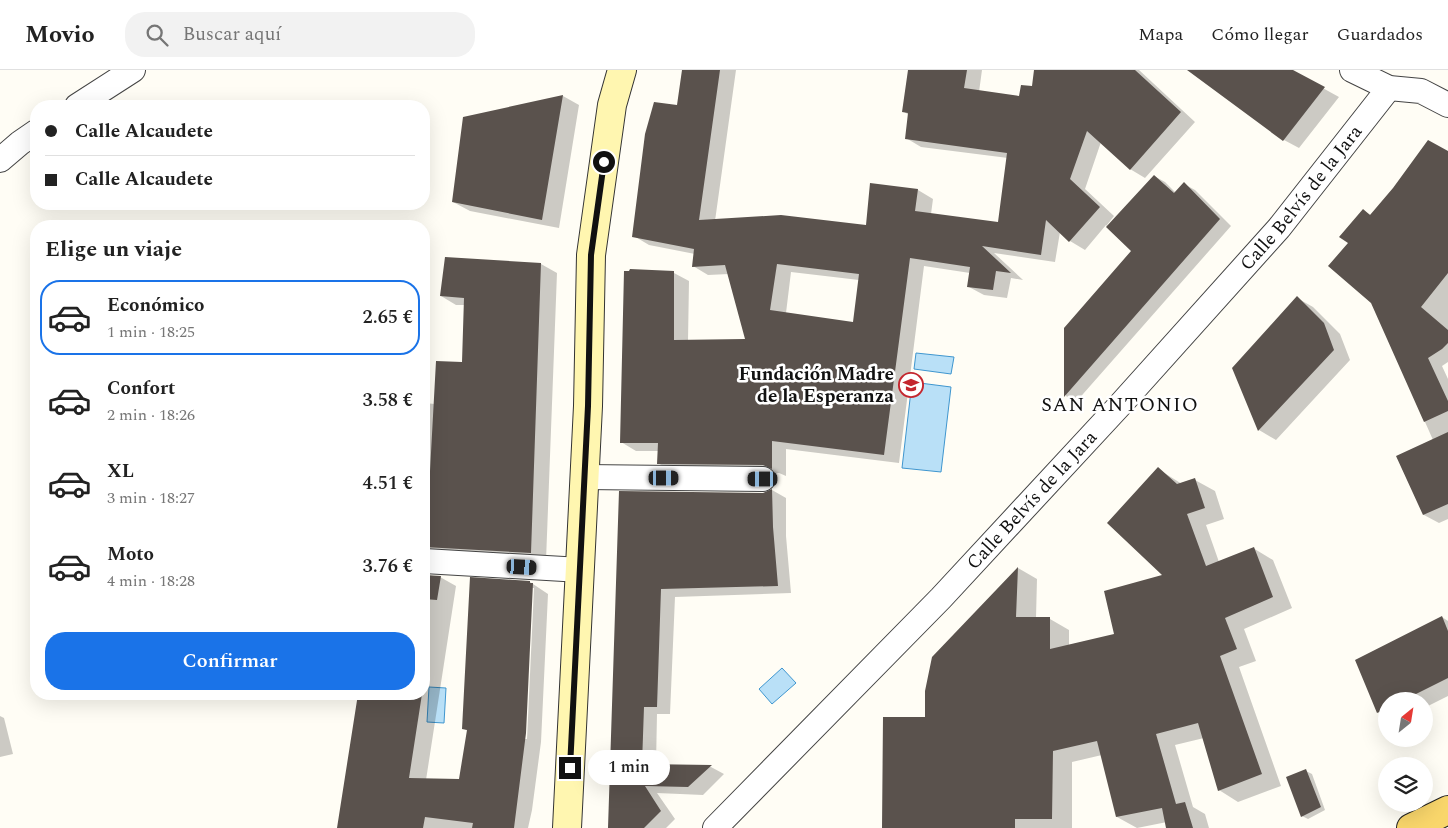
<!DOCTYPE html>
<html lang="es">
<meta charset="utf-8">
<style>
:root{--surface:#fff;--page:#f2f2f2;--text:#222;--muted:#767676;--line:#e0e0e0;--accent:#1a73e8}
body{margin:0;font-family:Spectral,serif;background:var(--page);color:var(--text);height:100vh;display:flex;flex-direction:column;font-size:19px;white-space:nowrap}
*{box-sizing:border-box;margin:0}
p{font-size:16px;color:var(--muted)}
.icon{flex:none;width:28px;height:28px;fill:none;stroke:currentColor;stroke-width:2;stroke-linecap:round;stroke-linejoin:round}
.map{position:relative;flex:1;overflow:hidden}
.panel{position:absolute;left:30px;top:150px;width:400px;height:480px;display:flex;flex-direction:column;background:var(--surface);border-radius:20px;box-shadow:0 5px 20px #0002}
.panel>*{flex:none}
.guide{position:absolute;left:30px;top:30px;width:400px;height:110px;border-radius:20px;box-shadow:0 5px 20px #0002;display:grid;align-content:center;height:110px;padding:0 15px;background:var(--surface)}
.needle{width:32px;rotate:30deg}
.fabs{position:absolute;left:1378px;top:622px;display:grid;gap:10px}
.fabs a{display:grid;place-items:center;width:55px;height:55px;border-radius:50%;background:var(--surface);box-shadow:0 5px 20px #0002;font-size:25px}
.end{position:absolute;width:22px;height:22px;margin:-11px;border:6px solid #111;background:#fff;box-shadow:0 0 0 2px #fff}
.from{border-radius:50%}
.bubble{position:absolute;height:35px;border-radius:18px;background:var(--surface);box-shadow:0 5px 20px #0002;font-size:16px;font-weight:600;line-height:35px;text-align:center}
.car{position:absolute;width:15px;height:30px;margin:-15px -8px;border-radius:6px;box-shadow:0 0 4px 1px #0007;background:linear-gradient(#222 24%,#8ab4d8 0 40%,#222 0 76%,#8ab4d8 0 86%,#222 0)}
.guide b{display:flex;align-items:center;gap:18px;height:48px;font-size:19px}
.guide b+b{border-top:1px solid var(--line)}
.guide i{width:12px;height:12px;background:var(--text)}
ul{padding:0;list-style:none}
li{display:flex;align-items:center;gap:15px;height:75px;margin:0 10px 8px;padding:0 5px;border:2px solid transparent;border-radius:20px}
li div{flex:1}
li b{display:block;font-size:19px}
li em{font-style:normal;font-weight:600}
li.active{border-color:var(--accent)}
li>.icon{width:45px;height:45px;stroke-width:1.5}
h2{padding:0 15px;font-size:22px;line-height:60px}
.primary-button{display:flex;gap:10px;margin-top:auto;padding:10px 15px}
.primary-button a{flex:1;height:58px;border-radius:20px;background:var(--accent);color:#fff;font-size:20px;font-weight:600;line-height:58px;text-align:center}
header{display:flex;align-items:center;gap:30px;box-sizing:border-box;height:70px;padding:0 25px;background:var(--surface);border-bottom:1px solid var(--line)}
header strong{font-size:24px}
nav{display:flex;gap:28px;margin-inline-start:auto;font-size:18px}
.search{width:350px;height:45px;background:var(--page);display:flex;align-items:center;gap:12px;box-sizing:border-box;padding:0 18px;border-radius:20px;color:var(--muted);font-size:19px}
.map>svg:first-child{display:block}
</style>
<header>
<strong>Movio</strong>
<div class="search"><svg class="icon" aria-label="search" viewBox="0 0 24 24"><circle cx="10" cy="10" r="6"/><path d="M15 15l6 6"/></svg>Buscar aquí</div>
<nav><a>Mapa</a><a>Cómo llegar</a><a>Guardados</a></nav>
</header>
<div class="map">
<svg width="1448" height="758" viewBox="0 0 1448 758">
<rect width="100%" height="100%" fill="#fffdf5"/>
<path fill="#b9e0f7" stroke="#3f96cf" d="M 916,283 L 954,287 L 951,304 L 914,299 Z
M 912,312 L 951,317 L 941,402 L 902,398 Z
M 782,598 L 796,613 L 772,634 L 759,619 Z
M 429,617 L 446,618 L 444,653 L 427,652 Z"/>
<path fill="#0003" fill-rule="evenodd" d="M 684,0 L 736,0 L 715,151 L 867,157 L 872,115 L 918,120 L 933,129 L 931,144 L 999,154 L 1008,88 L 921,77 L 906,68 L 909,45 L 903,41 L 909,0 L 982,0 L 979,22 L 1020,28 L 1033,17 L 1036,0 L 1139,0 L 1195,52 L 1145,108 L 1130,99 L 1101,72 L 1085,119 L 1114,146 L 1107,155 L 1108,156 L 1154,106 L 1165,112 L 1176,123 L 1184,114 L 1195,120 L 1231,156 L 1076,332 L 1066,326 L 1065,258 L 1133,181 L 1106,155 L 1085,180 L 1070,171 L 1060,162 L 1055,192 L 994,183 L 1023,210 L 1011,208 L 1007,228 L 984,225 L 969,217 L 970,203 L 924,196 L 899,393 L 786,379 L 786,406 L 779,403 L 673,402 L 658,393 L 659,381 L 636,381 L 621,372 L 674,203 L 689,211 L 688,271 L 747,270 L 729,204 L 708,205 L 693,196 L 695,184 L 649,175 L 634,166 L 678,37 ZM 791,202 L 859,210 L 854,254 L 786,243 Z
M 1190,0 L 1290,0 L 1339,27 L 1299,78 L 1284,70 Z
M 563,26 L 579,35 L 559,158 L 470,141 L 453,132 L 464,48 Z
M 1448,83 L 1448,292 L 1442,296 L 1448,309 L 1448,449 L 1439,453 L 1424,445 L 1397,387 L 1433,370 L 1372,232 L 1350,173 L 1363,141 L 1371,145 Z
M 446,188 L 541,194 L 557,203 L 546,491 L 425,499 L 427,505 L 440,507 L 456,516 L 426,710 L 460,711 L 468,661 L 463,658 L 530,512 L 548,524 L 541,672 L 532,740 L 528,758 L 338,758 L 359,624 L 424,624 L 424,333 L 435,334 L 463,293 L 465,235 L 456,235 L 441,226 ZM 532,518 L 534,518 L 527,669 L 525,669 Z
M 1297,228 L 1313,237 L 1340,264 L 1350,290 L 1276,370 L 1259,360 L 1233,298 Z
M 1158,399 L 1182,414 L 1195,410 L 1215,421 L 1224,449 L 1206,455 L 1219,492 L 1253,478 L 1273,490 L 1292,538 L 1244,559 L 1256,591 L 1239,597 L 1281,716 L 1238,732 L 1219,720 L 1204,668 L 1175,675 L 1193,737 L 1205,744 L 1209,758 L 1168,758 L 1167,752 L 1137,758 L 1117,747 L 1102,685 L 1072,692 L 1072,758 L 883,758 L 926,648 L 1018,498 L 1037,509 L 1036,548 L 1050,549 L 1069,560 L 1069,575 L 1115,565 L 1165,506 Z
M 772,420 L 786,428 L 786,466 L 791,523 L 675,527 L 670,644 L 657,644 L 656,695 L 711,697 L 724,704 L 703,725 L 657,723 L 675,749 L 666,758 L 610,758 L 621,422 L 763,424 Z
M 1442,547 L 1448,551 L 1448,626 L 1424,638 L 1424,631 L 1386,631 L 1386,647 L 1378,642 L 1356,590 Z
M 0,646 L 4,648 L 13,684 L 0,687 Z
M 1306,701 L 1312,704 L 1325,740 L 1308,749 L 1302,746 Z"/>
<path fill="#5a524d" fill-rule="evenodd" d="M 682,0 L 720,0 L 699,150 L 781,145 L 866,155 L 870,113 L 918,119 L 915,141 L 998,152 L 1007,83 L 905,69 L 908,43 L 902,42 L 908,0 L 967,0 L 964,18 L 1019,26 L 1021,15 L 1032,16 L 1034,0 L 1135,0 L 1181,42 L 1130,100 L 1087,61 L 1070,109 L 1100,137 L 1069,172 L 1046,150 L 1041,185 L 982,176 L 1011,203 L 996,201 L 993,220 L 967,217 L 970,197 L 910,188 L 884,385 L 772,371 L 772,399 L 763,395 L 657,394 L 658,373 L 620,373 L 624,201 L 629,201 L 630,199 L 674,201 L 674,270 L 745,269 L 725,195 L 692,197 L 694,179 L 632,167 L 645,64 L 654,32 L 677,35 ZM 777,194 L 859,204 L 853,252 L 770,240 Z
M 1187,0 L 1293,0 L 1325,17 L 1283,71 Z
M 563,25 L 542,150 L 452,132 L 463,47 Z
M 1428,70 L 1448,81 L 1448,203 L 1421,237 L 1448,260 L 1448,273 L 1442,279 L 1428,288 L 1448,331 L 1448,341 L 1424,352 L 1371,233 L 1328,196 L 1348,173 L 1339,167 L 1363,139 L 1370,145 L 1393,118 Z
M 1154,105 L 1174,123 L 1184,112 L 1220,149 L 1064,327 L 1064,258 L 1131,181 L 1106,157 Z
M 445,187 L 541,193 L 531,483 L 424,477 L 424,401 L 430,401 L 436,291 L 462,292 L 464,228 L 440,226 Z
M 1297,226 L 1324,253 L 1334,280 L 1258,361 L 1232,298 Z
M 1448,362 L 1448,434 L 1423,445 L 1396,386 Z
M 1158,397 L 1177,414 L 1195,408 L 1205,438 L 1187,444 L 1206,496 L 1254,477 L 1273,527 L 1225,548 L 1237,579 L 1220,586 L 1262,704 L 1218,721 L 1198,653 L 1156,664 L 1176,734 L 1185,732 L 1193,758 L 1166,758 L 1162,738 L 1116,747 L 1097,671 L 1053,681 L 1052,749 L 1015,749 L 1015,758 L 882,758 L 883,647 L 925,647 L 925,621 L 932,587 L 1018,497 L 1016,547 L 1050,547 L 1050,579 L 1114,564 L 1104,521 L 1162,505 L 1107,453 Z
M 772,419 L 773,457 L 778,516 L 661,519 L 657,637 L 644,637 L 642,694 L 712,695 L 688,717 L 645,716 L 661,741 L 644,758 L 608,758 L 619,421 L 763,423 Z
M 424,505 L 441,506 L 437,530 L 424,529 Z
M 470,507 L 530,511 L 530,513 L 533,513 L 526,663 L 514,758 L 472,758 L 473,753 L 425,747 L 423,758 L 337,758 L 358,624 L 422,624 L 409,708 L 459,709 L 467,660 L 462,659 Z
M 1442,546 L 1448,561 L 1448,608 L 1402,631 L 1386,631 L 1386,639 L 1377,643 L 1355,590 Z
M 1306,699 L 1321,737 L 1301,747 L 1286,707 Z"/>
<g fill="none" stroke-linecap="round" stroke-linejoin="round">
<defs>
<g id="minor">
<path d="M 1352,0 L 1389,18 L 1421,21 L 1448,35"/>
<path d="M 77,36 L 133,0"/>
<path d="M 0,90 L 20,73 L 36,62"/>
<path d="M 585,407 L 763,409"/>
<path d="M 424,491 L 581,500"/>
<path id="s1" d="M 715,758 L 941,528 L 1120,335 L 1279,158 L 1389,18"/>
</g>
<path id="secondary" d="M 567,758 L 588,336 L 591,185 L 612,35 L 622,0"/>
<path id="primary" d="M 1411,758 L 1448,740"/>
</defs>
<use href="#minor" stroke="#444" stroke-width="26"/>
<use href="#secondary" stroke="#333" stroke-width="30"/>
<use href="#primary" stroke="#222" stroke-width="30"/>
<use href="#minor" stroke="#fff" stroke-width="24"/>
<use href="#secondary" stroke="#fff6b0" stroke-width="28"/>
<use href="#primary" stroke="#f9d66b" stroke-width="28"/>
</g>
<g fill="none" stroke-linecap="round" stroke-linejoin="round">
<path stroke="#111" stroke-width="6" d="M 570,698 L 588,336 L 591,185 L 604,92"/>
</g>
<defs>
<symbol id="school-ring" viewBox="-11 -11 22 22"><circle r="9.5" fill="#fff" stroke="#c4262e" stroke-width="1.5"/><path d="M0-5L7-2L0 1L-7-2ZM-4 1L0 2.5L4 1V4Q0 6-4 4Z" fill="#c4262e"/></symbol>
</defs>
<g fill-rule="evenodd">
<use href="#school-ring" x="897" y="301" width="28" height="28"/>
</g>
<g text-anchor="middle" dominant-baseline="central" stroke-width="5" stroke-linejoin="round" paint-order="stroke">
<g font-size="19" fill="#111" stroke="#fff">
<text stroke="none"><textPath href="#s1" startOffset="861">Calle Belvís de la Jara</textPath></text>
<text stroke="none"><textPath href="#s1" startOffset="456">Calle Belvís de la Jara</textPath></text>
</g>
<g font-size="19" font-weight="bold" fill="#111" stroke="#fff" text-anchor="end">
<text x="894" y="304">Fundación Madre<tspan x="894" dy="22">de la Esperanza</tspan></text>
</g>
<g font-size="20" letter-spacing="1" fill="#111" stroke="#fff">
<text x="1120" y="335">SAN ANTONIO</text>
</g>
</g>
</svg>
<div class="fabs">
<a><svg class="needle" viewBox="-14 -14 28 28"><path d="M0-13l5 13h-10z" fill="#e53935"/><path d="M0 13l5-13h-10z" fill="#767676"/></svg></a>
<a><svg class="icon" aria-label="layers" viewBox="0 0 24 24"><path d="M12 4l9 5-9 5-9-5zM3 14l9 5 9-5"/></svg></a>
</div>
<i class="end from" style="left:604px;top:92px"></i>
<i class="end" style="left:570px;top:698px"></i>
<div class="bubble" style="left:588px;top:680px;width:82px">1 min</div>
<i class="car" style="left:664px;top:408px;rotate:90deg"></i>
<i class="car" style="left:763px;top:409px;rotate:270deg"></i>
<i class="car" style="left:522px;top:497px;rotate:93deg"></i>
<div class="guide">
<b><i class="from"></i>Calle Alcaudete</b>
<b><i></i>Calle Alcaudete</b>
</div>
<section class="panel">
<h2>Elige un viaje</h2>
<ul>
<li class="active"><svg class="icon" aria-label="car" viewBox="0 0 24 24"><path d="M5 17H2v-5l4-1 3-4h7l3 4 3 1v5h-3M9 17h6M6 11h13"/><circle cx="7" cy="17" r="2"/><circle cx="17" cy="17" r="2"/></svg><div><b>Económico</b><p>1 min · 18:25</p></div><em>2.65 €</em></li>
<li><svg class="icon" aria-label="car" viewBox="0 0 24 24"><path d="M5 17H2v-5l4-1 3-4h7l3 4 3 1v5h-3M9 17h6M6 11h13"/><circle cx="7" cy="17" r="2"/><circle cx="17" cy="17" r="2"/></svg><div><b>Confort</b><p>2 min · 18:26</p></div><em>3.58 €</em></li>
<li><svg class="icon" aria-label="car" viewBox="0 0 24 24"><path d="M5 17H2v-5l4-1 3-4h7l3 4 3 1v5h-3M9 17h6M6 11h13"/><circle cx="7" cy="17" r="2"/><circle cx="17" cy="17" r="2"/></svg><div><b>XL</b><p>3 min · 18:27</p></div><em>4.51 €</em></li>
<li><svg class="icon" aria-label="car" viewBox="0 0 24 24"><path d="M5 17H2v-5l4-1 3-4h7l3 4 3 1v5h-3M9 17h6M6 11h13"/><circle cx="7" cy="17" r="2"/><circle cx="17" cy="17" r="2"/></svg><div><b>Moto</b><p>4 min · 18:28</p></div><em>3.76 €</em></li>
</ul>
<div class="primary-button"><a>Confirmar</a></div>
</section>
</div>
